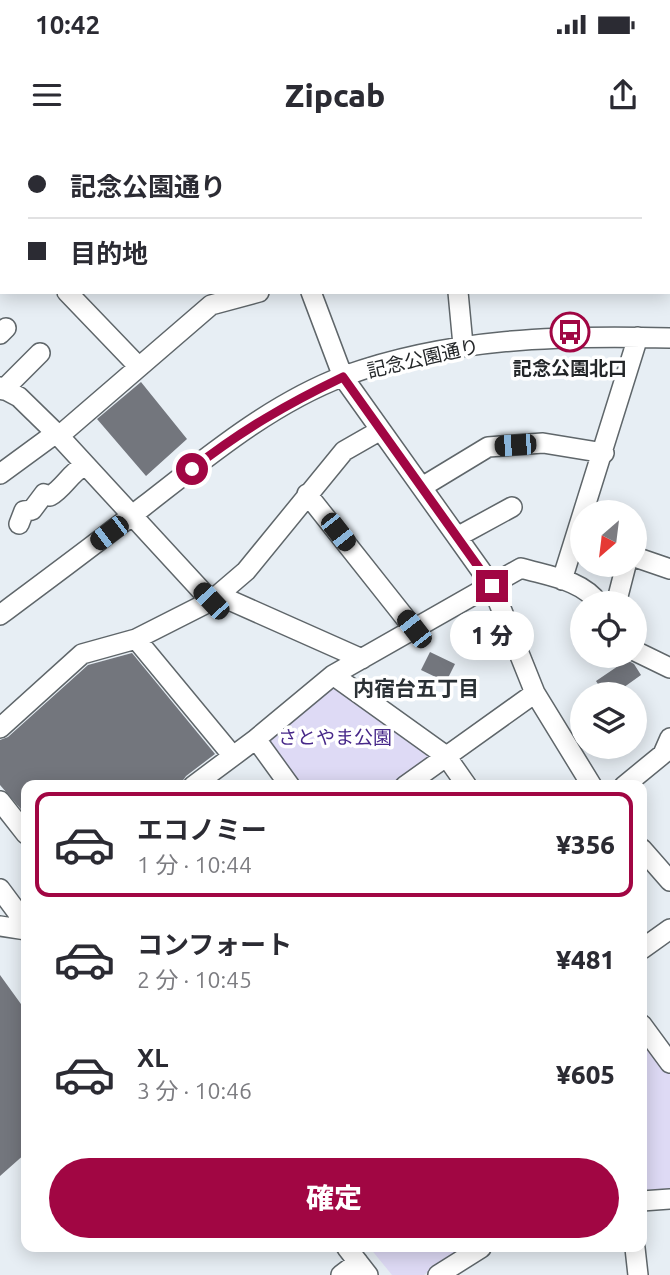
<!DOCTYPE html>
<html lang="ja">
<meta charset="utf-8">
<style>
:root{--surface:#fff;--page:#f7f7f7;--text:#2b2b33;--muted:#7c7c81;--line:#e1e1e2;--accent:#a10643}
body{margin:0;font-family:Ubuntu,"Noto Sans JP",sans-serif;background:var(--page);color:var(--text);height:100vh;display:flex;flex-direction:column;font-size:26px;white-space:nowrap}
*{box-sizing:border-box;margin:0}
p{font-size:23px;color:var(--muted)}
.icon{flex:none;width:38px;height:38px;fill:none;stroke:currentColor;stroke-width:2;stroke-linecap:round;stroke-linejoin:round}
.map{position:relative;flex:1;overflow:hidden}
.drawer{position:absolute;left:21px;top:640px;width:626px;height:472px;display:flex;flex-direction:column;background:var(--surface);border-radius:14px;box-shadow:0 4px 18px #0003}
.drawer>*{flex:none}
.guide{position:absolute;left:0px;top:0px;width:670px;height:154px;box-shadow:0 4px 18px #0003;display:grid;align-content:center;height:154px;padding:0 28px;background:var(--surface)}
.needle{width:46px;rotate:208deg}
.buttons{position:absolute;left:570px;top:360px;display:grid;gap:14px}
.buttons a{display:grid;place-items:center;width:77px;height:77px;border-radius:50%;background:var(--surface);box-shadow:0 4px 18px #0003;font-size:35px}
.end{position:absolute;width:32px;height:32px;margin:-16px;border:9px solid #a10643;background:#fff;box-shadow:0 0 0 4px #fff}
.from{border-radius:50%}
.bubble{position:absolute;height:49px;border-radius:24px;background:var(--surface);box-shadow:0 4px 18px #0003;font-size:23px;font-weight:800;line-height:49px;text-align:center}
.car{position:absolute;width:21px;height:42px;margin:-21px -10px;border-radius:9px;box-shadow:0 0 5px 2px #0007;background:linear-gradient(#222 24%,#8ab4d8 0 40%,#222 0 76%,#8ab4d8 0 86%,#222 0)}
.guide b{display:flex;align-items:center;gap:24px;height:66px;font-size:26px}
.guide b+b{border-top:2px solid var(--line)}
.guide i{width:18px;height:18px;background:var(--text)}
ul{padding:12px 0 0;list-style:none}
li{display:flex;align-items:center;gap:21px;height:105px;margin:0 14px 10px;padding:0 14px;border:4px solid transparent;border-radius:14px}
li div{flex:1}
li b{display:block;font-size:26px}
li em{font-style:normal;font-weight:800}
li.active{border-color:var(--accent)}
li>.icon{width:63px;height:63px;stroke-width:1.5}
.cta{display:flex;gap:14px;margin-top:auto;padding:14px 28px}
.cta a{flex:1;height:80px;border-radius:42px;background:var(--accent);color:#fff;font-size:28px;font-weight:800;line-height:80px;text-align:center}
.status{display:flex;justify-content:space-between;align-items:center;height:49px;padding:0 35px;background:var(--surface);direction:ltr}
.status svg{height:19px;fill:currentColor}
header{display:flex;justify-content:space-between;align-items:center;height:91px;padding:0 28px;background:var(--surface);font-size:32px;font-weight:800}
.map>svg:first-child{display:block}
</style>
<div class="status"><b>10:42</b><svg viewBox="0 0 49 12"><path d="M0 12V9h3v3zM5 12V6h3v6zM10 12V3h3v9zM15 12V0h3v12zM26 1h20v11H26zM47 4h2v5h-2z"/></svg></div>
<header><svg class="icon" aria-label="menu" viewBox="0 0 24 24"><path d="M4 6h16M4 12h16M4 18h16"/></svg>Zipcab<svg class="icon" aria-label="share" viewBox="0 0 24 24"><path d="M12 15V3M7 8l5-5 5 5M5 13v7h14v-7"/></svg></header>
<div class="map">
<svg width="670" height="1135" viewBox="0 0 670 1135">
<rect width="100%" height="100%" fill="#e7eef4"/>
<path fill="#dedaf5" d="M 188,0 L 516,0 L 191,2 Z
M 333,535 L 446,616 L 405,646 L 290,646 L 256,599 Z
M 642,896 L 670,933 L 670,1053 L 642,1055 Z
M 370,1108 L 464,1108 L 424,1135 L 392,1135 Z"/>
<path fill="#73767d" d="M 141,242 L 187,299 L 146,336 L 97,279 Z
M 430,512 L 455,524 L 446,542 L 421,530 Z
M 132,513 L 215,614 L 186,636 L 179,646 L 26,646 L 26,675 L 0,645 L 0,600 L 8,597 L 88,525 Z
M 627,520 L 634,524 L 641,535 L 613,555 L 605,555 L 596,541 Z
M 0,835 L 26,871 L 26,1013 L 0,1036 Z"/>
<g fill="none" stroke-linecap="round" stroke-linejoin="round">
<defs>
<path id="minor" d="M 164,0 L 167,2
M 660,0 L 662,1
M 54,2 L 56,0
M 529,2 L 530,0
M 0,47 L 2,46
M 0,80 L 2,82
M 668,93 L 670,93
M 67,152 L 139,227
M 311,152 L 343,237 L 492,446 L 535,553 L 592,646
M 458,152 L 463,205
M 0,194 L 6,188
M 0,247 L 19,257 L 59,296 L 211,461
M 3,250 L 40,213
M 59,296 L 211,165 L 259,152
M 0,334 L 56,293
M 422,347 L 488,307 L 543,303 L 604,313
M 307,354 L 414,489
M 19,384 L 24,371 L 32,370 L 44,354 L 50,356 C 64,348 70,333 85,325
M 457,397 L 512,367
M 635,417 L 670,429
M 562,440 L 638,197
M 218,455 L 362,519
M 616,464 L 626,425
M 0,475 C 48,439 97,403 144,366 C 206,318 270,264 344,236 C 449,198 560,195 670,198
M 136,499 L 232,615
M 635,511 L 670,528
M 333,535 L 446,616 L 467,646
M 0,588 L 82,514 L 136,499 L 211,461 L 246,431 L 344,311 L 379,291
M 256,599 L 290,646
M 193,646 L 256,599 L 333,535 L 521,428 C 548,436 583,440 599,464
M 405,646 L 535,553
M 624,646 L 663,614 L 670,598
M 0,661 L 26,694
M 642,709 L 670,741
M 0,749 L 26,784
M 0,786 L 26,790
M 642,809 L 670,789
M 642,885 L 670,923
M 642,1061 L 670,1059
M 347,1108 L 368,1135
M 635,1108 L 638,1135
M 341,1135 L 358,1122
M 438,1135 L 481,1108"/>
</defs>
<use href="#minor" stroke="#5f666a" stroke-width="22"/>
<use href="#minor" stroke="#fff" stroke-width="19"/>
</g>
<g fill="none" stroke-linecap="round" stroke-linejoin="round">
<path stroke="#a10643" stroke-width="9" d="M 192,329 C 242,290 287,264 343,237 L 492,446"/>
</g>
<defs>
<symbol id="bus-ring" viewBox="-11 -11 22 22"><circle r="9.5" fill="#fff" stroke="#a10643" stroke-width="1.5"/><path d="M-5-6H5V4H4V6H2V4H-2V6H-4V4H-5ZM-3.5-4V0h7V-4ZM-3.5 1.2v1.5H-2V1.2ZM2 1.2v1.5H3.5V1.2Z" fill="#a10643"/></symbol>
</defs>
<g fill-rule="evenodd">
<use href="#bus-ring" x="548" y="170" width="44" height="44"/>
</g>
<g text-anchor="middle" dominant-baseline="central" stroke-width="7" stroke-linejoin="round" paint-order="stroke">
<g font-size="19" fill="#232628" stroke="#fff">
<text transform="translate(423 218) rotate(-13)">記念公園通り</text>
</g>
<g font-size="19" font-weight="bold" fill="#232628" stroke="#fff">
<text x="570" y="228">記念公園北口</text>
</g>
<g font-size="19" fill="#472889" stroke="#fff">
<text x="335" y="597">さとやま公園</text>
</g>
<g font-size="21" font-weight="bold" fill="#2b3135" stroke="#fff">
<text x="416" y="548">内宿台五丁目</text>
</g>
</g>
</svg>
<div class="buttons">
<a><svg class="needle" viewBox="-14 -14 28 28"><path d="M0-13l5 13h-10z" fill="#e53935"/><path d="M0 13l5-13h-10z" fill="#7c7c81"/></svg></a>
<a><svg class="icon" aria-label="locate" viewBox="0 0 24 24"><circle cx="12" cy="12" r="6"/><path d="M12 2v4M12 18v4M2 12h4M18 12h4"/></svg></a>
<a><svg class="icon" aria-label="layers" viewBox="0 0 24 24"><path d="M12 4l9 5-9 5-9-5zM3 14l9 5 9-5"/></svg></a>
</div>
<i class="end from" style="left:192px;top:329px"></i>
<i class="end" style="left:492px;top:446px"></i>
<div class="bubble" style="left:450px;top:471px;width:84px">1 分</div>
<i class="car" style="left:515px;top:305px;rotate:266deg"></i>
<i class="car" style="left:338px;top:392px;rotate:142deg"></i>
<i class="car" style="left:109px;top:393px;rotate:233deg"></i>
<i class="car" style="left:211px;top:461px;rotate:317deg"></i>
<i class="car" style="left:414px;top:489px;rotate:322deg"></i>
<div class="guide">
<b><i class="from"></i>記念公園通り</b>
<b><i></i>目的地</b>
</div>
<section class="drawer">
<ul>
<li class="active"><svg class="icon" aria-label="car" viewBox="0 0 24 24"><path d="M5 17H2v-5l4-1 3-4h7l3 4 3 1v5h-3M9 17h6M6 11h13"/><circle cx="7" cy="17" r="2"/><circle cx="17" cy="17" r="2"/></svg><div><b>エコノミー</b><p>1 分 · 10:44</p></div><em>¥356</em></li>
<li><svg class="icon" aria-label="car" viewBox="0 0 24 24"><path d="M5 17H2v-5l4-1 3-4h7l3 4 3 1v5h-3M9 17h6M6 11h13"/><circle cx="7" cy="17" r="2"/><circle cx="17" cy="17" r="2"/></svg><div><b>コンフォート</b><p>2 分 · 10:45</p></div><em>¥481</em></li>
<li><svg class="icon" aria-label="car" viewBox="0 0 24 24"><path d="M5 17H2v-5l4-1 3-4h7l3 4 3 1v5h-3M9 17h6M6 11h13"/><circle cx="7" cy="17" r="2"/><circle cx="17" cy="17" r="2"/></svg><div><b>XL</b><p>3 分 · 10:46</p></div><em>¥605</em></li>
</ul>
<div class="cta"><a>確定</a></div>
</section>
</div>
